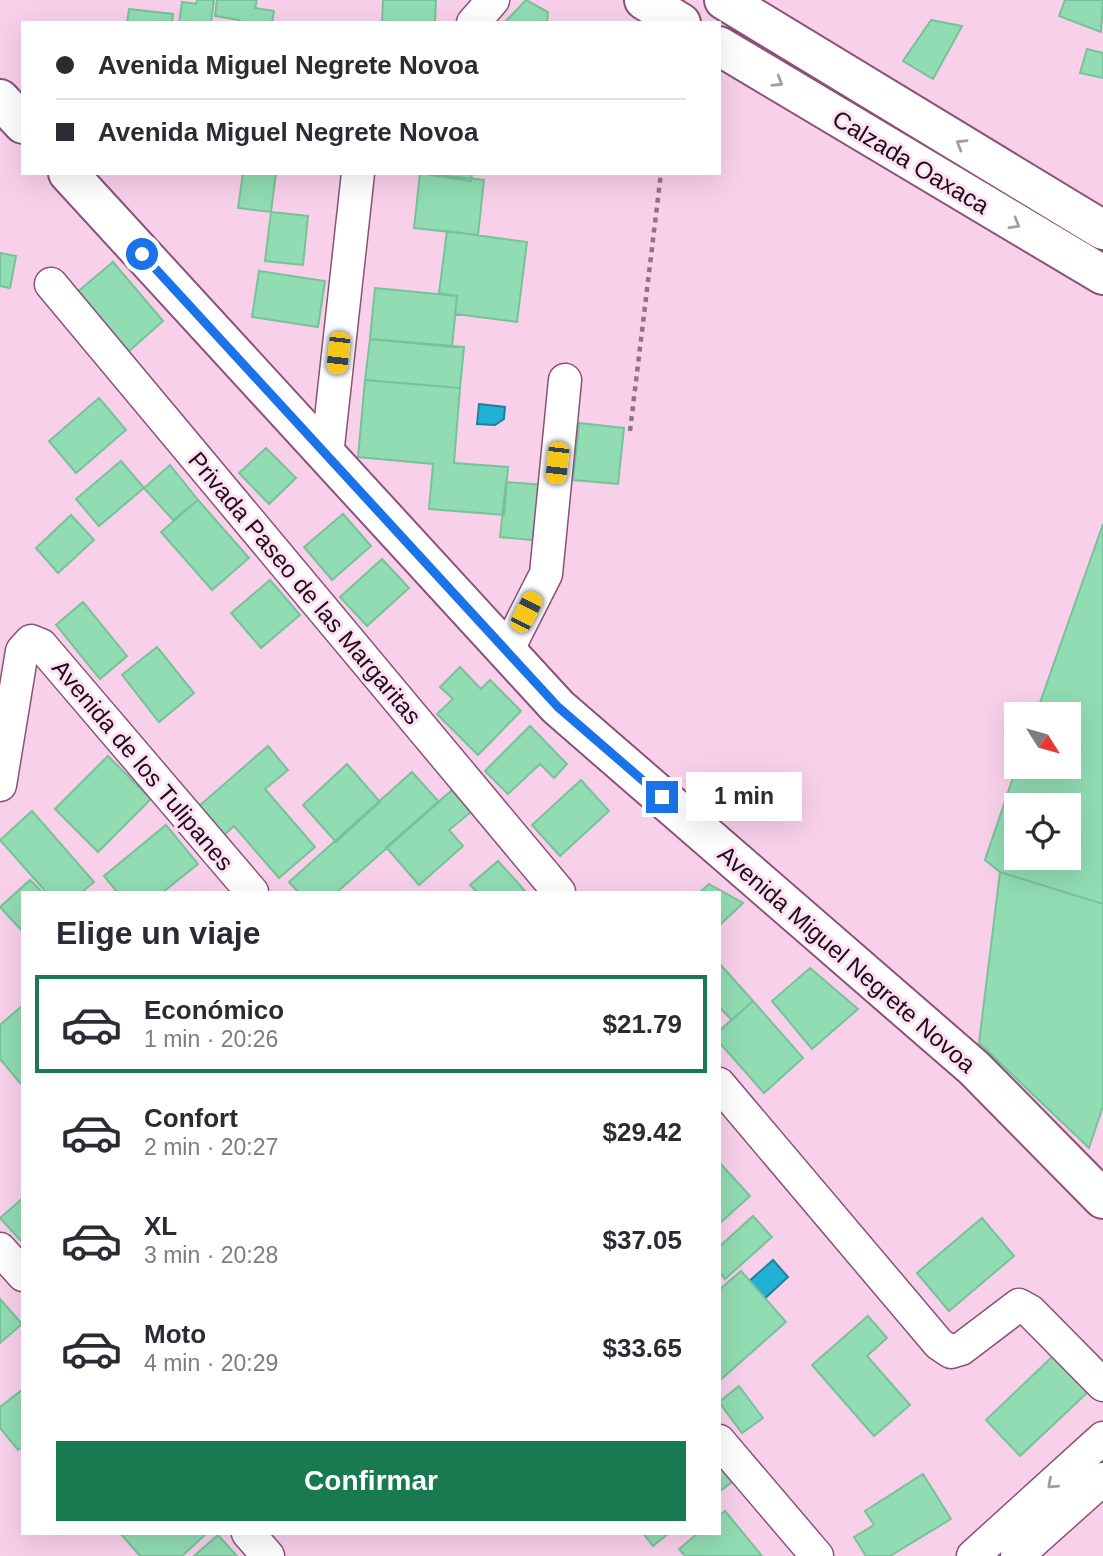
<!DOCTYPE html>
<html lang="es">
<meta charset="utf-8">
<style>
:root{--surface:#fff;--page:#f7f7f7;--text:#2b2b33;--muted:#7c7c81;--line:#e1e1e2;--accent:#197a51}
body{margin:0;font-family:Helvetica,sans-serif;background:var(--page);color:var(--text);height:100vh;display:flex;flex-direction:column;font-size:26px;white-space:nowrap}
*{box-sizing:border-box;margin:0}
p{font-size:23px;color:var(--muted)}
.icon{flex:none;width:38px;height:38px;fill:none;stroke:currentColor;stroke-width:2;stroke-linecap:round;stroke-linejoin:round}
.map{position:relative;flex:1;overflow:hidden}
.side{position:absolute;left:21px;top:891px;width:700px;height:644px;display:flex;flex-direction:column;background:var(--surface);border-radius:0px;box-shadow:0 7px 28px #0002}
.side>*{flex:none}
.guide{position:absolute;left:21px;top:21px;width:700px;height:154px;border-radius:0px;box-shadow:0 7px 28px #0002;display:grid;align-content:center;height:154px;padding:0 35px;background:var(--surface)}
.needle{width:46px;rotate:127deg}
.tools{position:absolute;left:1004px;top:702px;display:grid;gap:14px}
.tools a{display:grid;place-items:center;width:77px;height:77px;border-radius:0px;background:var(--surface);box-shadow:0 7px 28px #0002;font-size:35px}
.end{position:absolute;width:32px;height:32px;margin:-16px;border:9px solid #1a73e8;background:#fff;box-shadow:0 0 0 4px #fff}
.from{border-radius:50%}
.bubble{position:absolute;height:49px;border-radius:0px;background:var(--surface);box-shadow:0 7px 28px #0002;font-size:23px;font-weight:700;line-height:49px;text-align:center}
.car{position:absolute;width:21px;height:42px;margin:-21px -10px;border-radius:9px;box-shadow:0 0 5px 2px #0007;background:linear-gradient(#f5c518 24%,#345 0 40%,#f5c518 0 76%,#345 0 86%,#f5c518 0)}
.guide b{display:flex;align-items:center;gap:24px;height:66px;font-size:26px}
.guide b+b{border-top:2px solid var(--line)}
.guide i{width:18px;height:18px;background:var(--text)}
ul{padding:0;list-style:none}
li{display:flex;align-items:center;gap:21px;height:98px;margin:0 14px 10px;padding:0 21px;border:4px solid transparent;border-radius:0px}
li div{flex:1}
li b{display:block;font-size:26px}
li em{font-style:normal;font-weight:700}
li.selected{border-color:var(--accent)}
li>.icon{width:63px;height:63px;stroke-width:1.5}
h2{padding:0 35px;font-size:32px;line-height:84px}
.action{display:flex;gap:14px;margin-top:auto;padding:14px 35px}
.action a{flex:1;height:80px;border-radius:0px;background:var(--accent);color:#fff;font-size:28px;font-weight:700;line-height:80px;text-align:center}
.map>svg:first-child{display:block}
</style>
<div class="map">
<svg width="1103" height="1556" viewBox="0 0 1103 1556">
<rect width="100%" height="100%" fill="#f8d0ea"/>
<path fill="#22b1d4" stroke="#227f9c" stroke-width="2" d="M 479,404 L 505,407 L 504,419 L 495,425 L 477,424 Z
M 773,1260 L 788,1277 L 759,1304 L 747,1283 Z"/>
<path fill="#91dcb3" stroke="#77c29a" stroke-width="2" fill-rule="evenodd" d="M 197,0 L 214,0 L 211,23 L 179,23 L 182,2 L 196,4 Z
M 217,0 L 257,0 L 255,8 L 274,11 L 272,23 L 239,23 L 239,20 L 215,16 Z
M 383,0 L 436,0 L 435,23 L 382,23 Z
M 526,0 L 548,12 L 547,23 L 504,23 Z
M 1065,0 L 1103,0 L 1101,32 L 1059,16 Z
M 129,9 L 173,14 L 172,23 L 127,23 Z
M 931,20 L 962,26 L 933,79 L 903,61 Z
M 1087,49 L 1103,53 L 1103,78 L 1080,73 Z
M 243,173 L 276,173 L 271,212 L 238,208 Z
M 418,173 L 472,173 L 471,181 Z
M 420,173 L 484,180 L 478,235 L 414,228 Z
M 271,212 L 308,216 L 303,265 L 265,261 Z
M 447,231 L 527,242 L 517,322 L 455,314 L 457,296 L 439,293 Z
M 0,253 L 16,256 L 10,288 L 0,286 Z
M 113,262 L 163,321 L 127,353 L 76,293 Z
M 259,271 L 325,281 L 318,327 L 252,317 Z
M 375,288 L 457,296 L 452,347 L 370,339 Z
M 370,339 L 464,347 L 460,388 L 365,380 Z
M 365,380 L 460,388 L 454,463 L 508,467 L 504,515 L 429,509 L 433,464 L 358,457 Z
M 99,398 L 126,430 L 76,473 L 49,441 Z
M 579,423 L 624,428 L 618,484 L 573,480 Z
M 266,448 L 296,478 L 269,504 L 239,473 Z
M 121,461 L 144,488 L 99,526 L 76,499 Z
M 170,465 L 198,500 L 173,520 L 144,488 Z
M 506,482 L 546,485 L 541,541 L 500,537 Z
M 198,500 L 249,558 L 212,590 L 161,532 Z
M 343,514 L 371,546 L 332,580 L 304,547 Z
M 71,515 L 94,540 L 58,573 L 36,548 Z
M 1103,524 L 1103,904 L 1000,872 L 985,860 L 1017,766 L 1069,766 L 1069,714 L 1036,714 ZM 1017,805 L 1069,805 L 1069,858 L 1017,858 Z
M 382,559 L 409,588 L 367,626 L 340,597 Z
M 270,580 L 300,615 L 261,648 L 231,613 Z
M 83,602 L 127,656 L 100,679 L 56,625 Z
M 157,647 L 194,693 L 159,722 L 122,675 Z
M 460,667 L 481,689 L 490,680 L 521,711 L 478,755 L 437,714 L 453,699 L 440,687 Z
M 530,726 L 567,764 L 554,778 L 540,764 L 508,794 L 485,771 Z
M 268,746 L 288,770 L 265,789 L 315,847 L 279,878 L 234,826 L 224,835 L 199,806 Z
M 108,756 L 151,799 L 98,852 L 55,809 Z
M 347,764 L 380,802 L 336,842 L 303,805 Z
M 412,772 L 439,802 L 337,892 L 298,892 L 289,882 Z
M 581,780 L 609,811 L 560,856 L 532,825 Z
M 452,790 L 471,812 L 449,830 L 463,846 L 419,885 L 386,847 Z
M 32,811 L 94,882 L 82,892 L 46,892 L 0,840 Z
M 166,825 L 198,864 L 163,892 L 117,892 L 104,876 Z
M 498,861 L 526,892 L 477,892 L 470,885 Z
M 1000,872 L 1103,904 L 1103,1106 L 1089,1148 L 979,1043 Z
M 30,880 L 42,892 L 23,892 L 23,932 L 0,907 Z
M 709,884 L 743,903 L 719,926 L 719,892 L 700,892 Z
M 719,963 L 753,1001 L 732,1020 L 719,1007 Z
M 810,968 L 858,1009 L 812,1049 L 772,1001 Z
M 753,1001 L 803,1058 L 764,1093 L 719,1042 L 719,1031 Z
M 23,1005 L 23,1081 L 20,1083 L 0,1059 L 0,1025 Z
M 719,1162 L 750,1196 L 719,1224 Z
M 23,1198 L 23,1243 L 0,1218 Z
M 753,1216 L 772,1237 L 725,1279 L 719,1272 L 719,1247 Z
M 982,1218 L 1014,1256 L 949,1311 L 917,1273 Z
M 741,1271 L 786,1322 L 719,1381 L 719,1290 Z
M 0,1299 L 22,1324 L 0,1343 Z
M 868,1316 L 887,1338 L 867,1356 L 910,1405 L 874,1436 L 812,1365 Z
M 1054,1355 L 1088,1392 L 1020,1456 L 986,1420 Z
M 739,1386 L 763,1418 L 742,1433 L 719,1402 Z
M 23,1389 L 23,1447 L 18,1450 L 0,1428 L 0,1407 Z
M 719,1466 L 732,1482 L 719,1492 Z
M 923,1474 L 951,1519 L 890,1556 L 866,1556 L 854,1537 L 874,1525 L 865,1511 Z
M 725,1511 L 762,1556 L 685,1556 L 679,1549 L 698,1533 L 719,1533 L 719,1516 Z
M 120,1533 L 205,1533 L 206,1534 L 182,1556 L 140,1556 Z
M 643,1533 L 669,1533 L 653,1546 Z
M 218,1535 L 237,1556 L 194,1556 Z"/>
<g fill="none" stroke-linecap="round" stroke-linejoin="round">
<defs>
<path id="minor" d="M 473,23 L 493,0
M 51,284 L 559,892
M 327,455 L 358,173
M 507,651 L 546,574 L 565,380
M 0,785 L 22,651 L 31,641 L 41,645 L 252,892
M 719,1084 L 939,1344 L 951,1352 L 961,1349 L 1019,1305 L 1030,1311 L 1103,1385
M 0,1249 L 23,1275
M 719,1441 L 817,1556
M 248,1533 L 268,1556
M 973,1556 L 1103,1438
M 1017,1556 L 1103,1479"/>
<path id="major" d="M 644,0 L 681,23
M 724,0 L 1103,230
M 719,46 L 1103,275
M 0,99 L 23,124
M 68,173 L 558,707 L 974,1068 L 1103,1199"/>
</defs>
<use href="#minor" stroke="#8b5179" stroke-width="35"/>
<use href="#major" stroke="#8b5179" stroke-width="42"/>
<path stroke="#927287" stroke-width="4.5" stroke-dasharray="5 5" stroke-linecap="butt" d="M 630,431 L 661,173"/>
<use href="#minor" stroke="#fff" stroke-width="32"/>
<use href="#major" stroke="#fff" stroke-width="38"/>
</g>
<defs><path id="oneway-chevron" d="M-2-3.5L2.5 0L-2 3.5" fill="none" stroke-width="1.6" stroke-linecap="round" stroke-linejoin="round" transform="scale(1.75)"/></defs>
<g stroke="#a69da3">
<use href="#oneway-chevron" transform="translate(778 82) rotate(31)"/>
<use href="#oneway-chevron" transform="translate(961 144) rotate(-149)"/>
<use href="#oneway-chevron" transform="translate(1015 224) rotate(30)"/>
<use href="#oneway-chevron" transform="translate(1052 1484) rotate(138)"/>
</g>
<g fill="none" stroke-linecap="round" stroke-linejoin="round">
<path stroke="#1a73e8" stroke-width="9" d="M 142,254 L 558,707 L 662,797"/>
</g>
<g text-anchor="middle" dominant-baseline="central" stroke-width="6" stroke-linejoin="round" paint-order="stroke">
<g font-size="24" fill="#210a1a" stroke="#fde1f3">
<text transform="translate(911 162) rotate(31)">Calzada Oaxaca</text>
<text transform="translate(305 588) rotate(50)">Privada Paseo de las Margaritas</text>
<text transform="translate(143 765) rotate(50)">Avenida de los Tulipanes</text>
<text transform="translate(847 959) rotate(41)">Avenida Miguel Negrete Novoa</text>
</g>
</g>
</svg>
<div class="tools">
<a><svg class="needle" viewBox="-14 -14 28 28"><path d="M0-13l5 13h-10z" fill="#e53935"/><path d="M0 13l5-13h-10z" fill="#7c7c81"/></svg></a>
<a><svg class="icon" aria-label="locate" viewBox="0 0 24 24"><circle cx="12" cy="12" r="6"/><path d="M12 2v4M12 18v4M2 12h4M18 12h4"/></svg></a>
</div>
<i class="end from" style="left:142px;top:254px"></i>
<i class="end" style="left:662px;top:797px"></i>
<div class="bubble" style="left:686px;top:772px;width:116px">1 min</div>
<i class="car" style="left:338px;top:353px;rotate:186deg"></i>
<i class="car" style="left:557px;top:463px;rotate:186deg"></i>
<i class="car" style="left:526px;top:612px;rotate:27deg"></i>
<div class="guide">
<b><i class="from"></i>Avenida Miguel Negrete Novoa</b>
<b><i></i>Avenida Miguel Negrete Novoa</b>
</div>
<section class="side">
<h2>Elige un viaje</h2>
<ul>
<li class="selected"><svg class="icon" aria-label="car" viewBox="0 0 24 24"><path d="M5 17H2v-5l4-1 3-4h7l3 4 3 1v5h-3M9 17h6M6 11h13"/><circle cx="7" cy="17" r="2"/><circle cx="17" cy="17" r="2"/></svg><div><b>Económico</b><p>1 min · 20:26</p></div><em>$21.79</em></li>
<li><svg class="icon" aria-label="car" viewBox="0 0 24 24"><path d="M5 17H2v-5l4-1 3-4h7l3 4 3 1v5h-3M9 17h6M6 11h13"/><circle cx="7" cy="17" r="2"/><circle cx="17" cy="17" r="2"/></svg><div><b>Confort</b><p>2 min · 20:27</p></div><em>$29.42</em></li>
<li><svg class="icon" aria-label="car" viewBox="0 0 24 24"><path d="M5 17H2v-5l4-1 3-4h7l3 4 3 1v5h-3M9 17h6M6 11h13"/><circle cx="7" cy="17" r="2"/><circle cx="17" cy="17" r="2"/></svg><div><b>XL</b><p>3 min · 20:28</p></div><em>$37.05</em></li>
<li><svg class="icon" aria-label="car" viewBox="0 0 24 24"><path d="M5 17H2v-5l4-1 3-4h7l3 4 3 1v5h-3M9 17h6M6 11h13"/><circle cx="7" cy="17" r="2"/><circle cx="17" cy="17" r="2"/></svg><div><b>Moto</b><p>4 min · 20:29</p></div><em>$33.65</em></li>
</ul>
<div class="action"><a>Confirmar</a></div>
</section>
</div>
